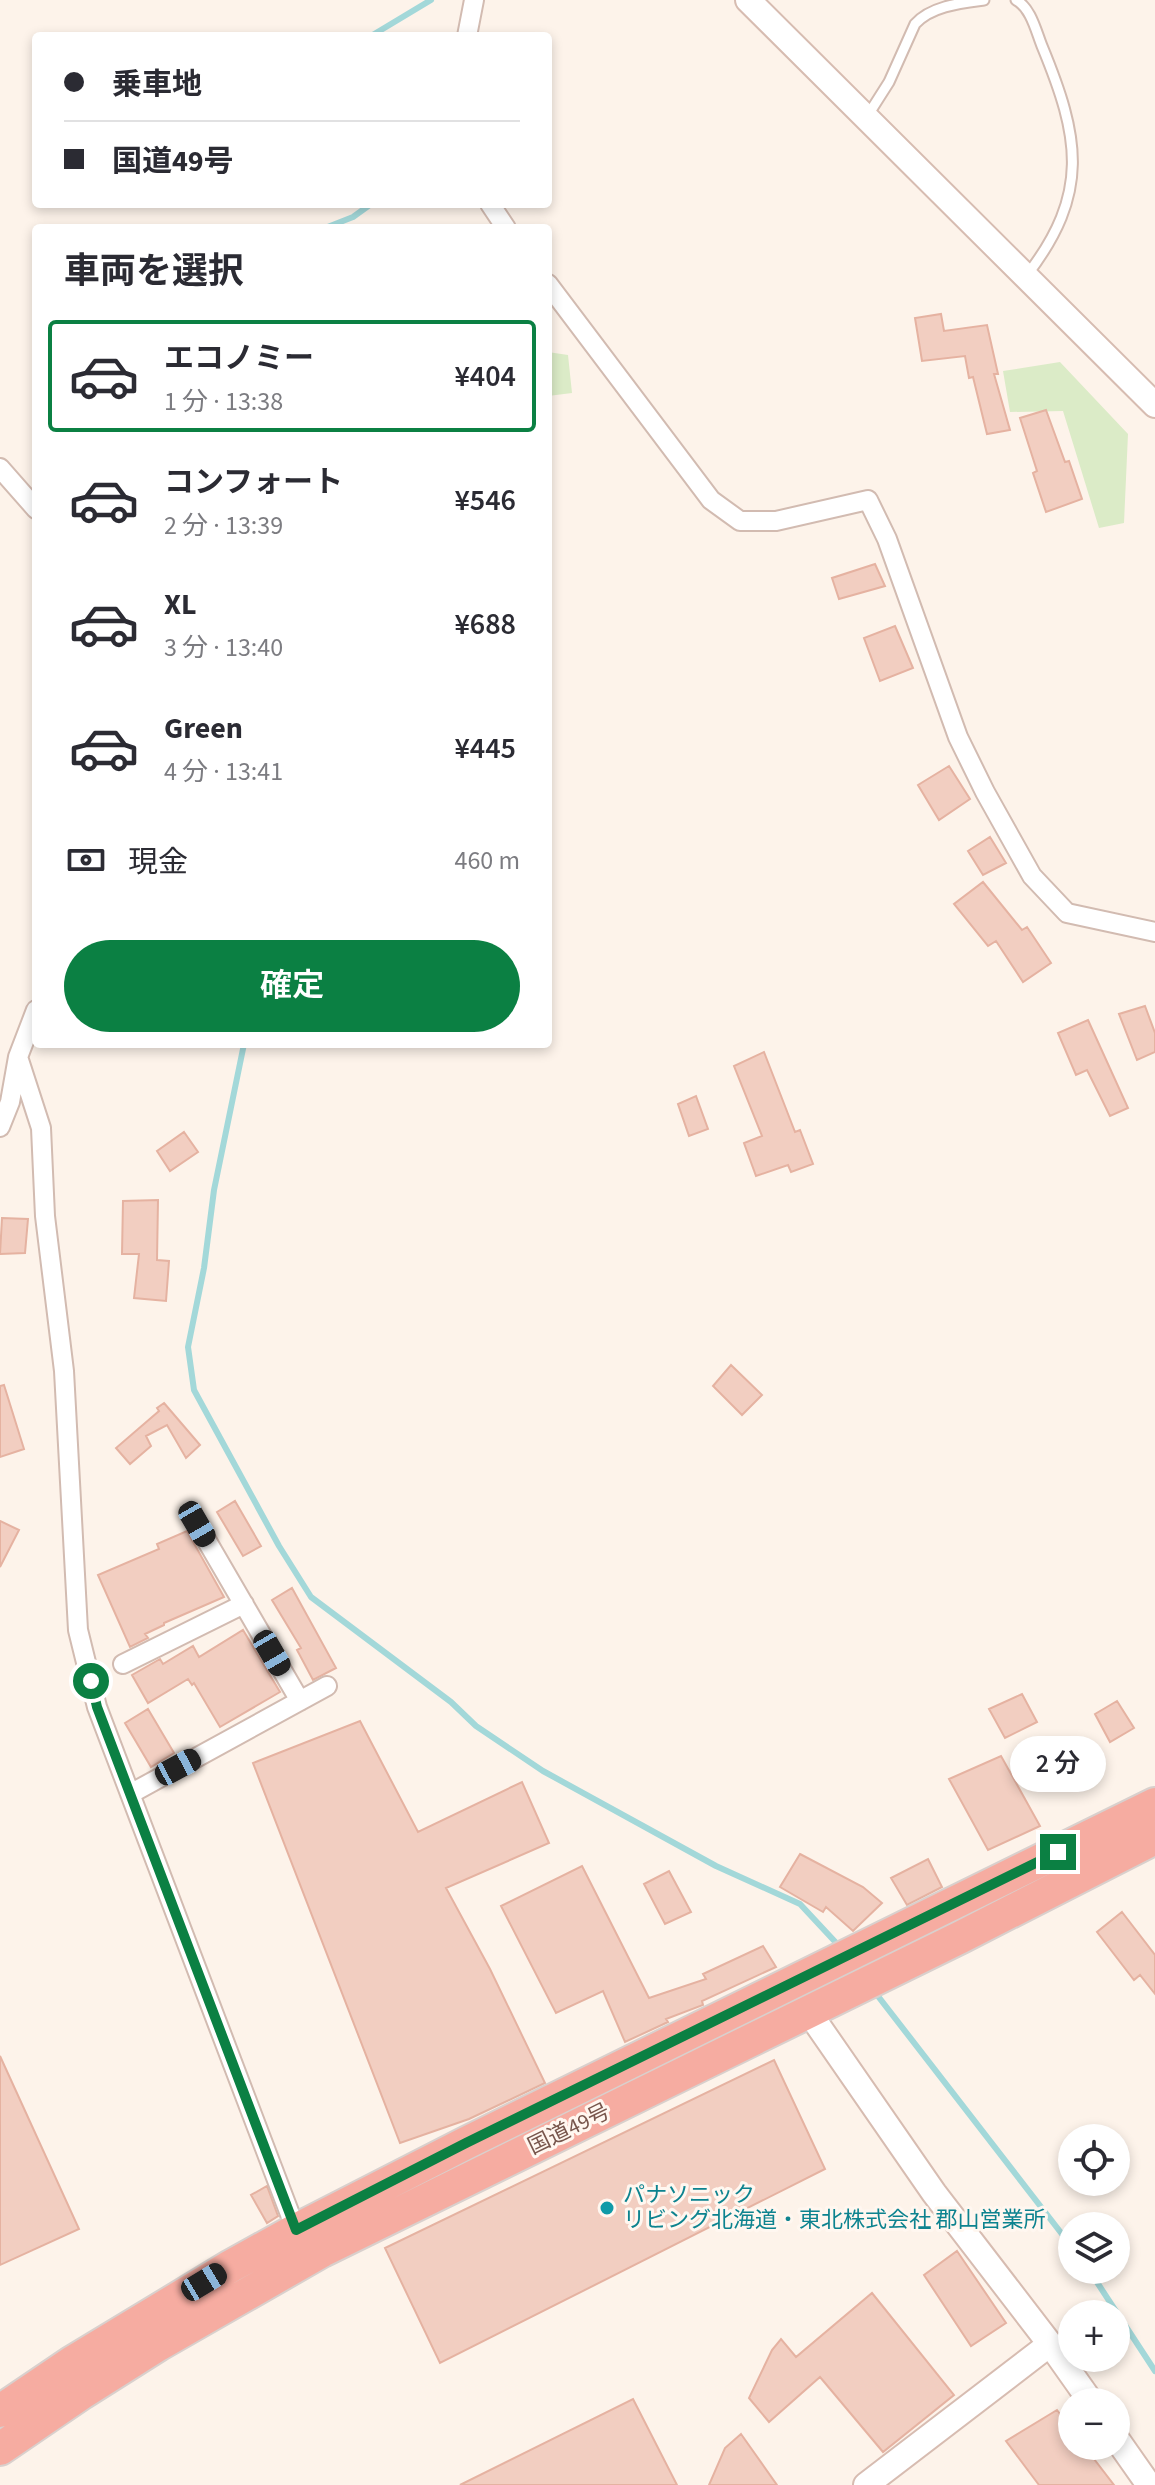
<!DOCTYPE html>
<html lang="ja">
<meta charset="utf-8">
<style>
:root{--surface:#fff;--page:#f2f2f3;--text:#2b2b33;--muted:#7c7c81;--line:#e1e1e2;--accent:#0b8043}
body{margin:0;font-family:"Source Sans 3","Noto Sans JP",sans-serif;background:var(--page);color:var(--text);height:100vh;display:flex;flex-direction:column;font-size:30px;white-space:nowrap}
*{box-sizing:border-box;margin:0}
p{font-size:26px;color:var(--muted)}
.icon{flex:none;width:44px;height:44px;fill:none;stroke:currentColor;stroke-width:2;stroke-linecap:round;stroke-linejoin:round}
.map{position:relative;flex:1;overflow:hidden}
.drawer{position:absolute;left:32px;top:224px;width:520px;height:824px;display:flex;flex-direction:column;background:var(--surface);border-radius:8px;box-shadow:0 4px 12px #0003}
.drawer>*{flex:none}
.hud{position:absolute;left:32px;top:32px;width:520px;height:176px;border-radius:8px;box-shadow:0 4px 12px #0003;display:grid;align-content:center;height:176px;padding:0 32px;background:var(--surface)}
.fabs{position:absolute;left:1058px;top:2124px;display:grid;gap:16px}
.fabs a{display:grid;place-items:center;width:72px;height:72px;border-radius:50%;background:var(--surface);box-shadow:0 4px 12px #0003;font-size:40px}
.end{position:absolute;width:36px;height:36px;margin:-18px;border:10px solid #0b8043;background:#fff;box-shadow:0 0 0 4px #fff}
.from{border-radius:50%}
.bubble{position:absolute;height:56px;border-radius:28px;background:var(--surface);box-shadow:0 4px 12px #0003;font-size:26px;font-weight:600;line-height:56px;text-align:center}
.car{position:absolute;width:24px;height:48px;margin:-24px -12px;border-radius:10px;box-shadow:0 0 6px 2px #0007;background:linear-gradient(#222 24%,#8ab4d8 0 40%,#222 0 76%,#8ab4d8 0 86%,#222 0)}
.hud b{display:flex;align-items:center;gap:28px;height:76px;font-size:30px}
.hud b+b{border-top:2px solid var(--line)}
.hud i{width:20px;height:20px;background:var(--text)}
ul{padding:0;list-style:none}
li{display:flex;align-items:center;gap:24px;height:112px;margin:0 16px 12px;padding:0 16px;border:4px solid transparent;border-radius:8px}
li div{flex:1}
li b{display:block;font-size:30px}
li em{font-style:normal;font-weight:600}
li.current{border-color:var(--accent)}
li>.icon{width:72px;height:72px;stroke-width:1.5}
h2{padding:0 32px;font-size:36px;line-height:96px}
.pay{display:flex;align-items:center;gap:20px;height:88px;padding:0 32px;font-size:30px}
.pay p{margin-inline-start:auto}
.button{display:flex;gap:16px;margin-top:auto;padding:16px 32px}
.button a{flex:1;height:92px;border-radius:48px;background:var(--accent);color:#fff;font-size:32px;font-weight:600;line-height:92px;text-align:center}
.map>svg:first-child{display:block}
</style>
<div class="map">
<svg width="1155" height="2485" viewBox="0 0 1155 2485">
<rect width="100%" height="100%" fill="#fdf3ea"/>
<path fill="#dbebc7" d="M 548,352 L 568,355 L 572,393 L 548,396 Z
M 1060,362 L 1128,434 L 1124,523 L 1099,528 L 1063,411 L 1010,412 L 1003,371 Z"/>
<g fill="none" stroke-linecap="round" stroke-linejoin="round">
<path stroke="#a3d8d9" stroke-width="6" d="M 371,36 L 431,0
M 325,228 L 353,217 L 371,204
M 244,1044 L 214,1190 L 204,1268 L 188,1347 L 194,1390 L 279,1546 L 311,1597 L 451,1702 L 476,1726 L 543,1771 L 716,1866 L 800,1904 L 840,1947
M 874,1991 L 1072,2247
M 1089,2270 L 1155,2371"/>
</g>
<path fill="#f2cec1" stroke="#e5b2a1" stroke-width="2" d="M 941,314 L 944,331 L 987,325 L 998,374 L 994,374 L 1010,430 L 987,434 L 973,377 L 969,378 L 965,356 L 922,361 L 915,318 Z
M 1046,410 L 1065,462 L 1069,461 L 1082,499 L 1046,512 L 1033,473 L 1037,471 L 1020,418 Z
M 875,564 L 885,586 L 839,599 L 832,578 Z
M 895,626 L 913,668 L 880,681 L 864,638 Z
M 949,766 L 970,799 L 939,820 L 918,785 Z
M 990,837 L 1006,863 L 983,875 L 968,851 Z
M 983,882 L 1022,930 L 1027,927 L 1051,963 L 1023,982 L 996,941 L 988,946 L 954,904 Z
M 1145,1006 L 1155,1033 L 1155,1052 L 1137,1060 L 1119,1014 Z
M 1088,1020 L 1128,1108 L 1110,1116 L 1087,1070 L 1076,1075 L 1058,1033 Z
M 764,1052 L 795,1132 L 800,1130 L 813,1164 L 791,1172 L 788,1165 L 756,1176 L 744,1143 L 762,1136 L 734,1066 Z
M 696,1096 L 708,1129 L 689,1136 L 678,1104 Z
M 184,1132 L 198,1152 L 170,1171 L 157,1151 Z
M 158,1200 L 157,1260 L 169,1261 L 166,1301 L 134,1298 L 139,1254 L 122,1254 L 123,1201 Z
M 2,1218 L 28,1219 L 25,1253 L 0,1254 Z
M 731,1365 L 762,1395 L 742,1415 L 713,1386 Z
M 4,1385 L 24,1449 L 0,1457 L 0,1386 Z
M 164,1403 L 200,1445 L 186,1458 L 167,1425 L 146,1436 L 151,1446 L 130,1464 L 116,1448 L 159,1411 L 157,1408 Z
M 235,1501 L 261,1546 L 243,1556 L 217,1512 Z
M 0,1521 L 19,1530 L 0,1567 Z
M 187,1531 L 224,1597 L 164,1623 L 164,1625 L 145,1634 L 148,1638 L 130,1647 L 98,1575 L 159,1549 L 157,1544 Z
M 292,1588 L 336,1668 L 313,1680 L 297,1650 L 301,1648 L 272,1600 Z
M 243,1630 L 280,1692 L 220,1727 L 194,1683 L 192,1685 L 188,1679 L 148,1703 L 132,1675 L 160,1659 L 163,1664 L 193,1646 L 199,1657 Z
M 1022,1694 L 1037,1722 L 1005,1738 L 989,1709 Z
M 1117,1701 L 1134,1728 L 1110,1742 L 1095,1714 Z
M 148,1709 L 174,1753 L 151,1767 L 125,1723 Z
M 360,1721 L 418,1832 L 522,1782 L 549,1843 L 446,1888 L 490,1969 L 545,2083 L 469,2119 L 400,2143 L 253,1763 Z
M 1001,1756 L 1040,1826 L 988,1850 L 949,1779 Z
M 800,1854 L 863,1887 L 882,1903 L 853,1931 L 826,1907 L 823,1912 L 780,1887 Z
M 928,1859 L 942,1887 L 907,1905 L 891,1878 Z
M 582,1866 L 649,1998 L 706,1979 L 703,1974 L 763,1946 L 776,1967 L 702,2001 L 703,2005 L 666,2019 L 668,2022 L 625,2042 L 603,1991 L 556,2013 L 501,1906 Z
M 669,1871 L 691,1912 L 665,1924 L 644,1884 Z
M 1122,1912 L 1155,1955 L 1155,1994 L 1140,1975 L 1134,1980 L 1097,1932 Z
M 0,2056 L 79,2229 L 0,2265 Z
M 774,2060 L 825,2169 L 440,2363 L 385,2248 Z
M 267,2186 L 278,2216 L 267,2223 L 251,2195 Z
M 957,2251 L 1006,2323 L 971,2346 L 924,2275 Z
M 872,2293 L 954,2395 L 883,2452 L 820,2377 L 769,2422 L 749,2398 L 772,2350 L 781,2339 L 796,2357 Z
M 633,2399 L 677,2485 L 460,2485 Z
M 1057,2410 L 1072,2430 L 1072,2446 L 1084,2446 L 1114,2485 L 1039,2485 L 1006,2441 Z
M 741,2434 L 777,2485 L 709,2485 L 725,2448 Z"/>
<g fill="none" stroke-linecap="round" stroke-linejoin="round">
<defs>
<path id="lane" d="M 1016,0 C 1031,8 1036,31 1042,46 C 1080,138 1090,193 1027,275
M 868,115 L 889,82 L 915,24 C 931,6 961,3 984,0"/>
<path id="street" d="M 467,36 L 474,0
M 490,204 L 506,228
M 548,284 L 711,500 L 740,521 L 776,521 L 868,500 L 887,539 L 958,737 L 985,792 L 1032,876 L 1067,913 L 1155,932
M 0,468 L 36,509
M 18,1057 L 41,1128 L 45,1216 L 64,1371 L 78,1630 L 97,1707 L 296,2230
M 0,1127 L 10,1102 L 18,1057 L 36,1010
M 197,1524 L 300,1701
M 123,1664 L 244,1604
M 130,1794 L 327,1686"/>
<path id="secondary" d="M 748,0 L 1155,405
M 808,2011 L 934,2193 L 1050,2344 L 1091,2402
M 1116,2438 L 1149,2485
M 866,2485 L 1050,2344"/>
<path id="highway" d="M 0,2411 L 71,2363 L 231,2266 L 296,2230 L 466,2143 L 1155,1804
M 0,2449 L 82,2393 L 158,2345 L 322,2251 L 961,1937 L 1155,1838"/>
</defs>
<use href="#lane" stroke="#d2bbb1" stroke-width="13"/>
<use href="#street" stroke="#d2bbb1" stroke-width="22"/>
<use href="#secondary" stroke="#d7bcb1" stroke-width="28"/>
<use href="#highway" stroke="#d9d0cd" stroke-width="36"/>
<use href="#lane" stroke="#fff" stroke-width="9"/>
<use href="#street" stroke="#fff" stroke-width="18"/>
<use href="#secondary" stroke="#fff" stroke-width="24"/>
<use href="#highway" stroke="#f6aca1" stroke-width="32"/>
</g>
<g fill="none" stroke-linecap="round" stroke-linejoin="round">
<path stroke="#0b8043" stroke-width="10" d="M 91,1681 L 97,1707 L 296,2230 L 466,2143 L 1058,1852"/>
</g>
<circle fill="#0f9aa8" stroke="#fff7f0" stroke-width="3" cx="607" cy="2208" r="8"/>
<g text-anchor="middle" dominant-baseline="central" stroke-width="6" stroke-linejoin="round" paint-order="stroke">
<g font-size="22" fill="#78564c" stroke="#fff7f0">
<text transform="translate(569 2129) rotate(-26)">国道49号</text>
</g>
<g font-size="22" fill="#0d838f" stroke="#fff7f0" text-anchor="start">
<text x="623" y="2195">パナソニック<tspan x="623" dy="25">リビング北海道・東北株式会社 郡山営業所</tspan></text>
</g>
</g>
</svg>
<div class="fabs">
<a><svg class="icon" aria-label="locate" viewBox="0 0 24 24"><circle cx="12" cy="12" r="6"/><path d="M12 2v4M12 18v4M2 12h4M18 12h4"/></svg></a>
<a><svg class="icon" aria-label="layers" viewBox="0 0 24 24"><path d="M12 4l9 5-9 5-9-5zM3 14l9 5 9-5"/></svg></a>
<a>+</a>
<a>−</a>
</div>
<i class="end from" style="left:91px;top:1681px"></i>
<i class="end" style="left:1058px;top:1852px"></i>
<div class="bubble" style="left:1010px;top:1736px;width:96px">2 分</div>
<i class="car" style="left:197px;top:1524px;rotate:150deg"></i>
<i class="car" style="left:272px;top:1653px;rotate:150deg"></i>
<i class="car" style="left:178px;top:1767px;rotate:62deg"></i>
<i class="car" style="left:204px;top:2282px;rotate:59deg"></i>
<div class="hud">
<b><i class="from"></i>乗車地</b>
<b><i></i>国道49号</b>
</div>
<section class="drawer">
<h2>車両を選択</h2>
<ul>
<li class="current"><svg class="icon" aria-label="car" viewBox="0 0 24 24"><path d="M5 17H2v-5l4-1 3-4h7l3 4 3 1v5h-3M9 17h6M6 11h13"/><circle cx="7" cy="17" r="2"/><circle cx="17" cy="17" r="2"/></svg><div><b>エコノミー</b><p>1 分 · 13:38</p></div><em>¥404</em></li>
<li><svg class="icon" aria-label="car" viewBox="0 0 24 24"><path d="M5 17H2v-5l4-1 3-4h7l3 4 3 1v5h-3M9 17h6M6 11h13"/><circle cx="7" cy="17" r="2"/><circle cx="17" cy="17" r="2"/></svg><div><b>コンフォート</b><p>2 分 · 13:39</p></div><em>¥546</em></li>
<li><svg class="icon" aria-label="car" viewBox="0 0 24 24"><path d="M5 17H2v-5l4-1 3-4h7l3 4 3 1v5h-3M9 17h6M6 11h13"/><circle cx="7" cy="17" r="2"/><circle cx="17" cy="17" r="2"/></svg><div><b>XL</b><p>3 分 · 13:40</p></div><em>¥688</em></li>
<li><svg class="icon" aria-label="car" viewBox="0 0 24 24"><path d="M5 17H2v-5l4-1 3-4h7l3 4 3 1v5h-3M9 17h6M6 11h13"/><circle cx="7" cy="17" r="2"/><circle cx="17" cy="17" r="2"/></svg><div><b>Green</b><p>4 分 · 13:41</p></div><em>¥445</em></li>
</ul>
<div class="pay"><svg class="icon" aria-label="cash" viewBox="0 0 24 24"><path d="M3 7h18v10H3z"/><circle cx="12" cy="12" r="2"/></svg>現金<p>460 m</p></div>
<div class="button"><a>確定</a></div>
</section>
</div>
